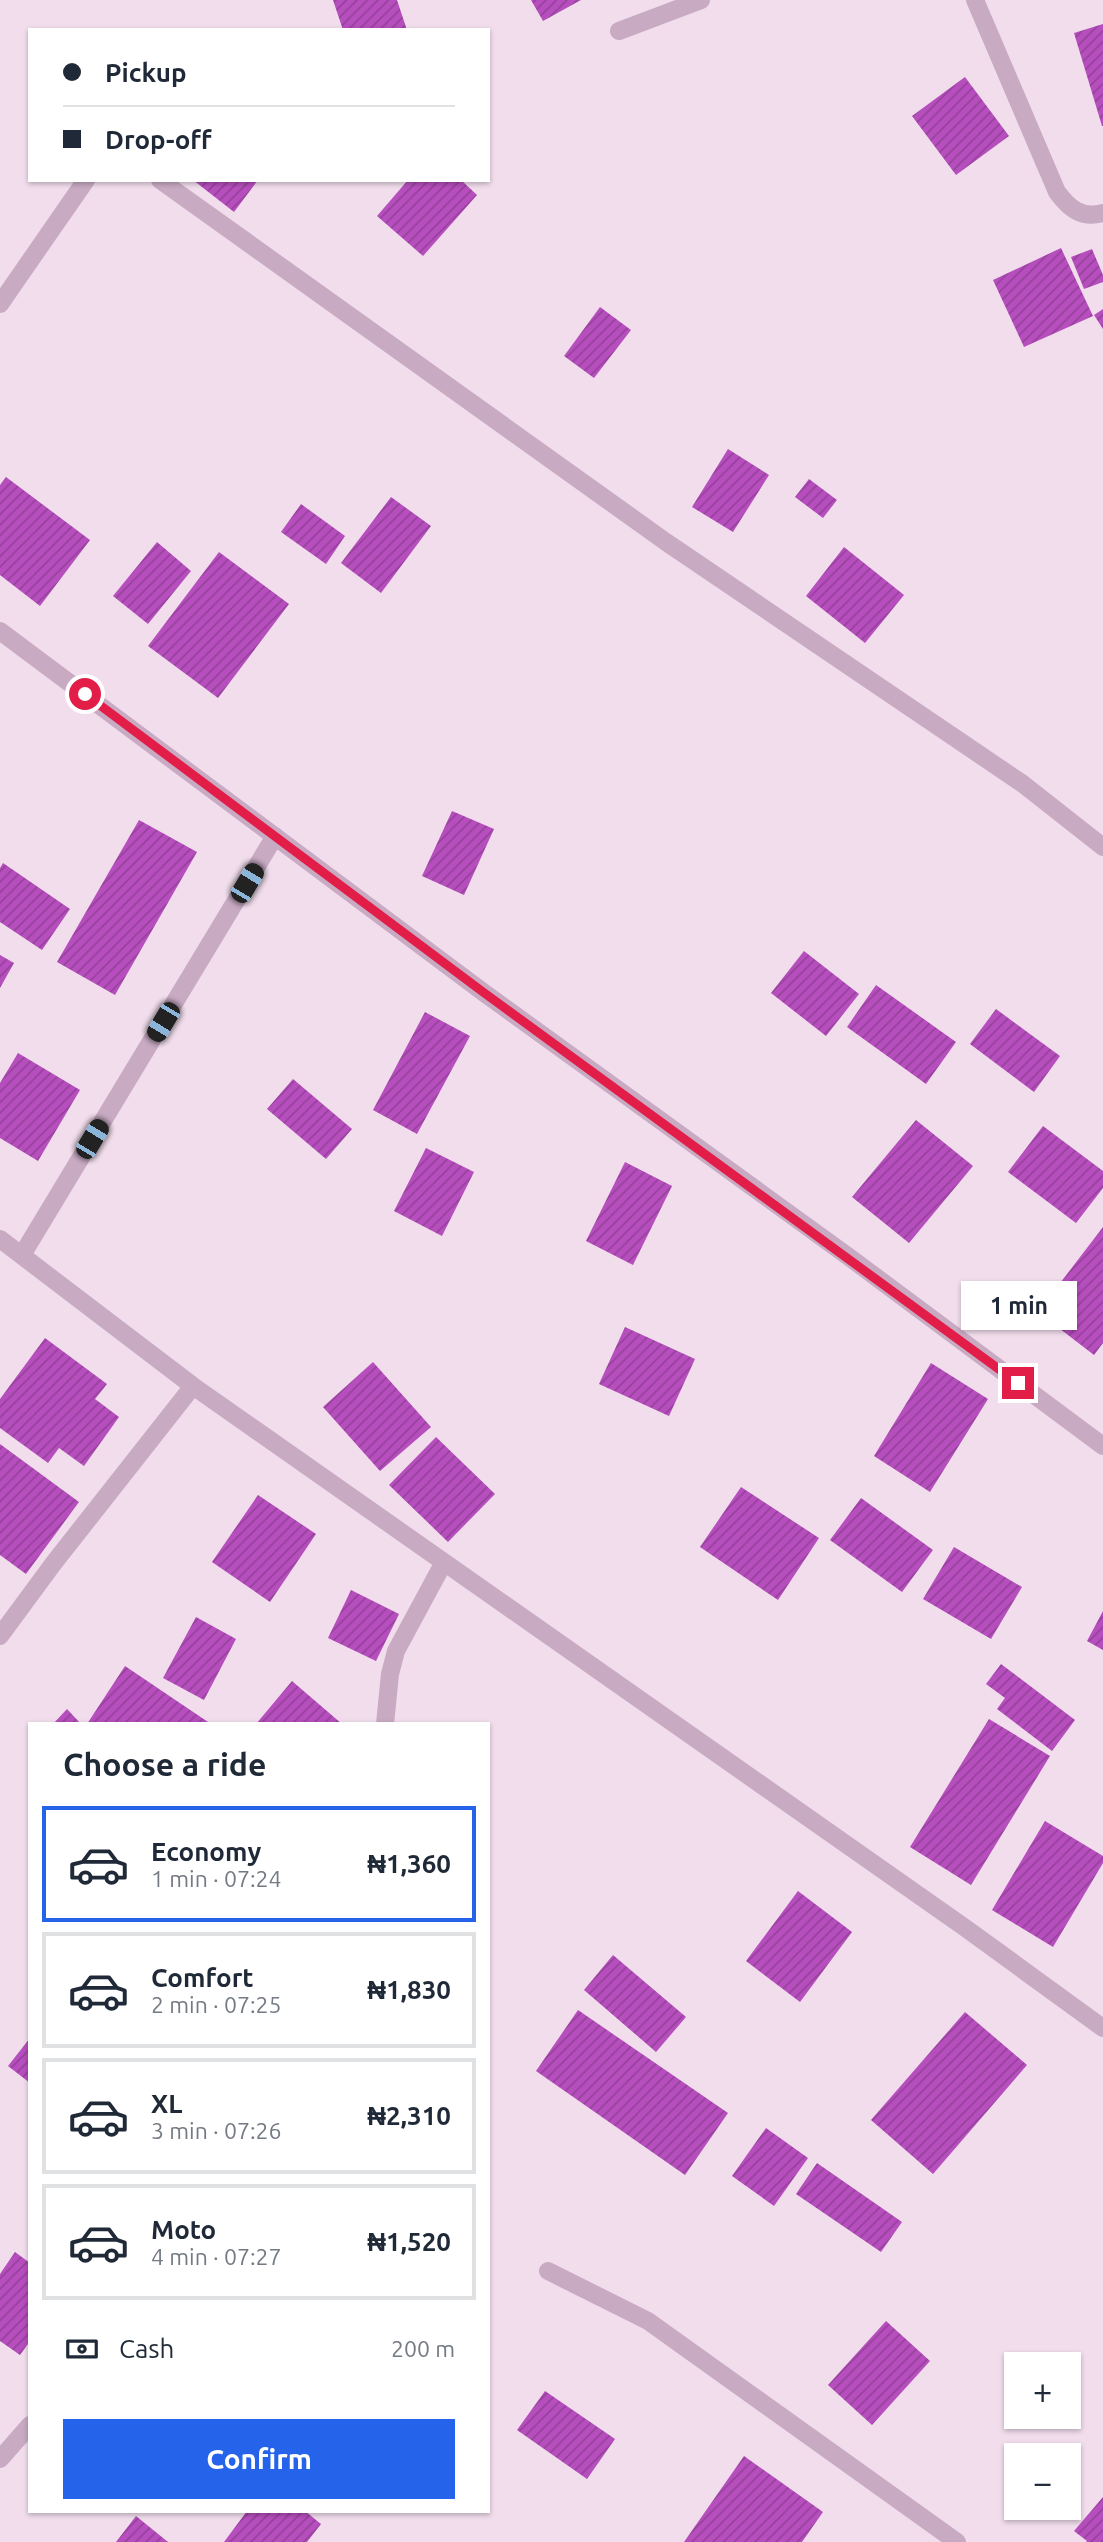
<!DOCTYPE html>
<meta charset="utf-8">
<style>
:root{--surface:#fff;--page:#f6f6f7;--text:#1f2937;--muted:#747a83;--line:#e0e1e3;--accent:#2563eb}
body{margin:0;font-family:Ubuntu,sans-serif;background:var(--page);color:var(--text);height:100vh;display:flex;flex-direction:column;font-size:26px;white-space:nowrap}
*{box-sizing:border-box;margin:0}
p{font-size:23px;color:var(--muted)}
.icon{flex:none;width:38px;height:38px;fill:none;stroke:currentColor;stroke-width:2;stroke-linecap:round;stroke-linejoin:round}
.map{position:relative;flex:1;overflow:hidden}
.side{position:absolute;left:28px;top:1722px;width:462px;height:791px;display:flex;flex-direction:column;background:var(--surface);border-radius:0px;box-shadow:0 2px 5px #0004}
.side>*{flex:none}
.hud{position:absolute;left:28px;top:28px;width:462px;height:154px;border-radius:0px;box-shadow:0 2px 5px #0004;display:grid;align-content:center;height:154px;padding:0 35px;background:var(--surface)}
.tools{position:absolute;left:1004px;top:2352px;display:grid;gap:14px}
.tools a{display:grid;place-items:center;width:77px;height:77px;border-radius:0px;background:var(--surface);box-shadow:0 2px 5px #0004;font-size:35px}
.end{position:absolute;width:32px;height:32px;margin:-16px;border:9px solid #e11d48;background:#fff;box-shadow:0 0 0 4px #fff}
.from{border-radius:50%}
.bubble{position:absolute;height:49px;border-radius:0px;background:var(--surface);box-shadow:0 2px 5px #0004;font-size:23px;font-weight:600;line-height:49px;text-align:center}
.car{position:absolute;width:21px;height:42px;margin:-21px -10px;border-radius:9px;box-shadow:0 0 5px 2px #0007;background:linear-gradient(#222 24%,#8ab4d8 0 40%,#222 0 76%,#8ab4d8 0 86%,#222 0)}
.hud b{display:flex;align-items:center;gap:24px;height:66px;font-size:26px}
.hud b+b{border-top:2px solid var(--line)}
.hud i{width:18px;height:18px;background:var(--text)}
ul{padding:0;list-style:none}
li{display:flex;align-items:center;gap:21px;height:116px;margin:0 14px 10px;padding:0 21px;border:4px solid var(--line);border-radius:0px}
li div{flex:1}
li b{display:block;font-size:26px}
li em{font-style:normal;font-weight:600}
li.current{border-color:var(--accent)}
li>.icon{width:63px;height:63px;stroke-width:1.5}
h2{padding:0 35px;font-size:32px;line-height:84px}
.pay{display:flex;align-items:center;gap:18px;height:77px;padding:0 35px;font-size:26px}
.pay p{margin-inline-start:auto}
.action{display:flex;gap:14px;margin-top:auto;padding:14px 35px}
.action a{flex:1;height:80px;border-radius:0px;background:var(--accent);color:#fff;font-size:28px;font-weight:600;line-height:80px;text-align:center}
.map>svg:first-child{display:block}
</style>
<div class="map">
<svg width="1103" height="2542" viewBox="0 0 1103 2542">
<defs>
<pattern id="building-hatch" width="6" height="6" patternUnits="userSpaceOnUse" patternTransform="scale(1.75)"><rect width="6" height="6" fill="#b74ebe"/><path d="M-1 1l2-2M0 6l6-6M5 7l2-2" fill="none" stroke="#96419b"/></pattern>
</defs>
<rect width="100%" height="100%" fill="#f1ddec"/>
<path fill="url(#building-hatch)" d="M 333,0 L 397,0 L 407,30 L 343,30 Z
M 531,0 L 581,0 L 543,21 Z
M 1103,24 L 1103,126 L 1102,126 L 1074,33 Z
M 965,77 L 1009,136 L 956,175 L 912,116 Z
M 193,180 L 258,180 L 234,212 Z
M 408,180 L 461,180 L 477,195 L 423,256 L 377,216 Z
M 1061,248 L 1093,316 L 1024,347 L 993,280 Z
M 1092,249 L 1103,275 L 1103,282 L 1084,289 L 1071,257 Z
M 600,307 L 631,330 L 594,378 L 564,356 Z
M 1103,309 L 1103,329 L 1094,315 Z
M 728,449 L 769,475 L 733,532 L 692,507 Z
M 6,477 L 90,540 L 40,606 L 0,575 L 0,485 Z
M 809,479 L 837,500 L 823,518 L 795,497 Z
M 391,497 L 431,526 L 381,593 L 341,563 Z
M 301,504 L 345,536 L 326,564 L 281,532 Z
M 157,542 L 191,571 L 148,624 L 113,596 Z
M 844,547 L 904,595 L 865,643 L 806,596 Z
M 219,552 L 289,604 L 218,698 L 148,646 Z
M 452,811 L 494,829 L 464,895 L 422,876 Z
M 139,820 L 197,852 L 115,995 L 57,962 Z
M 3,863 L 70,909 L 42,950 L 0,922 L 0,868 Z
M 804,951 L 859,994 L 826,1036 L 771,993 Z
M 0,955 L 14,963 L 0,988 Z
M 876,985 L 956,1042 L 926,1084 L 847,1027 Z
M 996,1009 L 1060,1056 L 1034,1092 L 970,1044 Z
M 425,1012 L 470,1036 L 417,1134 L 373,1110 Z
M 18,1053 L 80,1090 L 38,1161 L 0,1138 L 0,1083 Z
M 293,1079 L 352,1129 L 326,1159 L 267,1109 Z
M 916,1120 L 973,1166 L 909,1243 L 852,1197 Z
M 1043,1126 L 1103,1171 L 1103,1188 L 1076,1223 L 1008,1172 Z
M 426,1148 L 474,1172 L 442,1236 L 394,1211 Z
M 625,1162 L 672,1186 L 633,1265 L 586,1241 Z
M 1103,1227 L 1103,1343 L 1094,1355 L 1038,1312 Z
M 625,1327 L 695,1359 L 669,1416 L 599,1384 Z
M 45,1338 L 107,1384 L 95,1399 L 119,1417 L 84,1466 L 59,1448 L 48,1463 L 0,1428 L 0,1399 Z
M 373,1362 L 431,1427 L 380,1471 L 323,1407 Z
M 931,1363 L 988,1399 L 930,1492 L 874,1456 Z
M 436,1437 L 495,1494 L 448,1542 L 389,1485 Z
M 0,1444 L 79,1502 L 26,1574 L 0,1555 Z
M 741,1487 L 819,1538 L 778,1600 L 700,1547 Z
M 258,1495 L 316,1534 L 270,1602 L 212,1562 Z
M 861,1498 L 933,1550 L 902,1592 L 830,1540 Z
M 954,1547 L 1022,1587 L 991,1639 L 923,1599 Z
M 351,1590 L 399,1614 L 376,1661 L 328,1638 Z
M 1103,1611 L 1103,1650 L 1087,1641 Z
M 196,1617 L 236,1639 L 204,1700 L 163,1678 Z
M 1001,1664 L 1075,1720 L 1052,1751 L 997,1709 L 1005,1698 L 986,1684 Z
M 125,1666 L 211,1724 L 87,1724 Z
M 292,1681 L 342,1724 L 256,1724 Z
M 67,1709 L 81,1724 L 53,1724 Z
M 989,1719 L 1050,1756 L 971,1885 L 910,1847 Z
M 1045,1821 L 1103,1856 L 1103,1863 L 1053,1947 L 992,1910 Z
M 798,1891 L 852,1932 L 800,2002 L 746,1961 Z
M 613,1955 L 686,2017 L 656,2052 L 584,1990 Z
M 578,2010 L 728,2113 L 685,2175 L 536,2071 Z
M 965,2012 L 1027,2065 L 933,2174 L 871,2120 Z
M 30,2038 L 30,2083 L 8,2066 Z
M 766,2128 L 808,2158 L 774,2206 L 732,2176 Z
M 817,2163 L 902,2222 L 881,2252 L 796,2194 Z
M 15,2252 L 30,2263 L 30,2341 L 20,2355 L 0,2341 L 0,2274 Z
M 886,2321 L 930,2361 L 872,2425 L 828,2385 Z
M 545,2391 L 615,2439 L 587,2479 L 517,2430 Z
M 744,2456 L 823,2512 L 802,2542 L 684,2542 Z
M 1103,2497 L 1103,2542 L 1086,2542 L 1087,2541 L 1074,2531 Z
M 247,2511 L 305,2511 L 321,2524 L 307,2542 L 224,2542 Z
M 136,2516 L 168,2542 L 116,2542 Z"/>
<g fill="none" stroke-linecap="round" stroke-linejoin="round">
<path stroke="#c8aac3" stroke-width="18" d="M 975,0 L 1057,192 C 1069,208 1081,219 1103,213
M 619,31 L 701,0
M 160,180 L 666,542 L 1023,784 L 1103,847
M 0,304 L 86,180
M 0,631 L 483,992 L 849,1257 L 1103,1446
M 0,1239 L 193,1386 L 964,1927 L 1103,2028
M 22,1255 L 275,836
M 0,1636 L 53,1564 L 193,1386
M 385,1724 L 390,1674 L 396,1651 L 444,1562
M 548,2271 L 648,2321 L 957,2542
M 0,2459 L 30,2425"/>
</g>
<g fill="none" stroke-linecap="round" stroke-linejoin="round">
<path stroke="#e11d48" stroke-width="9" d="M 85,694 L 483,992 L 1018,1383"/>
</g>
</svg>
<div class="tools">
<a>+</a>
<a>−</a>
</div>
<i class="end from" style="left:85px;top:694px"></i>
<i class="end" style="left:1018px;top:1383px"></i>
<div class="bubble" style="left:961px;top:1281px;width:116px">1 min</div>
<i class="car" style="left:247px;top:883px;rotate:31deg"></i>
<i class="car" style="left:163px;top:1022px;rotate:211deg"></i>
<i class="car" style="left:92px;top:1139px;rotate:31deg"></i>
<div class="hud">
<b><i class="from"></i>Pickup</b>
<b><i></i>Drop-off</b>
</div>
<section class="side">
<h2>Choose a ride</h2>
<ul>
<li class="current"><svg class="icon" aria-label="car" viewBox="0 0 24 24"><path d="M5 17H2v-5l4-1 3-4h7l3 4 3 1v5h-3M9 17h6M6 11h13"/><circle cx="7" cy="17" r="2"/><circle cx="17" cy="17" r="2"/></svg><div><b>Economy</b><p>1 min · 07:24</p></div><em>₦1,360</em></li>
<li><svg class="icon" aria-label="car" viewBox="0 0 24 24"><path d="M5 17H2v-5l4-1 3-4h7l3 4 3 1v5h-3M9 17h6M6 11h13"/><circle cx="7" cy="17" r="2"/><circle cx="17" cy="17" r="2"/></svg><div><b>Comfort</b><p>2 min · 07:25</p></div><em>₦1,830</em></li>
<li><svg class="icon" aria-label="car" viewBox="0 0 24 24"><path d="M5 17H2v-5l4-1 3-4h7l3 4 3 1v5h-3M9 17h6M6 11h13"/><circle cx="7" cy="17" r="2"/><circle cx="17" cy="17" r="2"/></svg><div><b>XL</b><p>3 min · 07:26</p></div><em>₦2,310</em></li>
<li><svg class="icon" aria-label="car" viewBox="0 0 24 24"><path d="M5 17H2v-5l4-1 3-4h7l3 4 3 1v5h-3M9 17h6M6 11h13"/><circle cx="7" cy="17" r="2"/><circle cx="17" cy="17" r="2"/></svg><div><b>Moto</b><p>4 min · 07:27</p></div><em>₦1,520</em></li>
</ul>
<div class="pay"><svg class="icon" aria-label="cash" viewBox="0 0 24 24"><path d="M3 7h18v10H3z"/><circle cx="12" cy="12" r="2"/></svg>Cash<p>200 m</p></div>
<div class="action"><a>Confirm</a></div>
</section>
</div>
